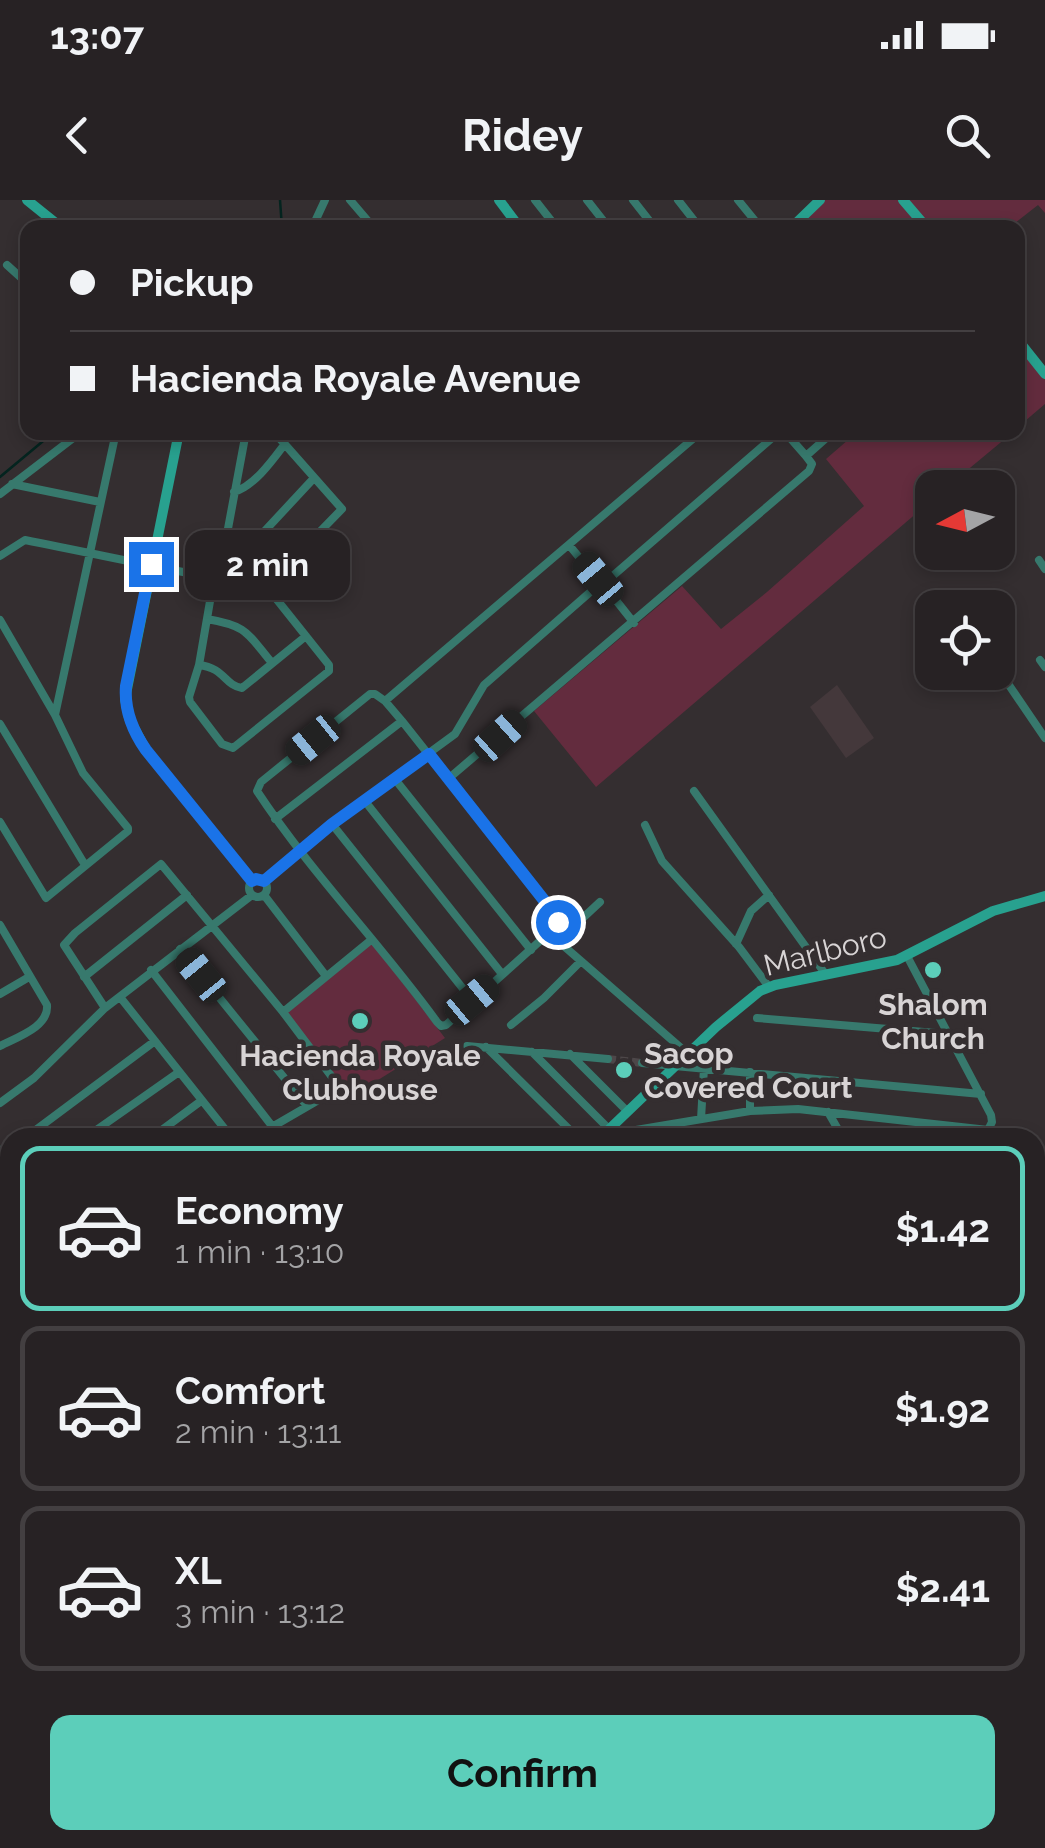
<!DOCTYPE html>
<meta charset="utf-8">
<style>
:root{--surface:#272224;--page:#2f2a2c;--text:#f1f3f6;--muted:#a4a4a6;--line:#433f41;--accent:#5cceba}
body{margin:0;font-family:Raleway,sans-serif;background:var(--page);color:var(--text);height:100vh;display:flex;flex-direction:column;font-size:38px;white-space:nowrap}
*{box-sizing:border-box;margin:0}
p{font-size:32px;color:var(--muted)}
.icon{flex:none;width:55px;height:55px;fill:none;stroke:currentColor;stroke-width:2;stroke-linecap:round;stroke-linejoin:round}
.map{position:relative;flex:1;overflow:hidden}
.details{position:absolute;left:0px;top:928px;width:1045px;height:722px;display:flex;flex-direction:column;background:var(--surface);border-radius:30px 30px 0 0;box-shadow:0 5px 15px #0003,0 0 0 2px var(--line)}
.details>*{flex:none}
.guide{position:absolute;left:20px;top:20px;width:1005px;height:220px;border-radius:20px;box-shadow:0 5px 15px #0003,0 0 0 2px var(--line);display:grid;align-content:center;height:220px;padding:0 50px;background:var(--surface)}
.needle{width:65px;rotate:263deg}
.tools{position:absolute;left:915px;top:270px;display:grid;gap:20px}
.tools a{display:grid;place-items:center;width:100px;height:100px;border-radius:20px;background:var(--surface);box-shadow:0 5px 15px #0003,0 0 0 2px var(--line);font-size:50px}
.end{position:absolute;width:45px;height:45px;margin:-22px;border:12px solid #1a73e8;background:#fff;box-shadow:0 0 0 5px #fff}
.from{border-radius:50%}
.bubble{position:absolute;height:70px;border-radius:20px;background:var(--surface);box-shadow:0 5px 15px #0003,0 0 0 2px var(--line);font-size:32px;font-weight:700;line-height:70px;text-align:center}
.car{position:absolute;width:30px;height:60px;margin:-30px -15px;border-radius:12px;box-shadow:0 0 8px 2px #0007;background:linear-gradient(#222 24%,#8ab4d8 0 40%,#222 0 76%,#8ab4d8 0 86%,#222 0)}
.guide b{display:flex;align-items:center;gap:35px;height:95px;font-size:38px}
.guide b+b{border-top:2px solid var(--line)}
.guide i{width:25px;height:25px;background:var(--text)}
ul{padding:18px 0 0;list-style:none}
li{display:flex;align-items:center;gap:30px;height:165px;margin:0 20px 15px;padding:0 30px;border:5px solid var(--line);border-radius:20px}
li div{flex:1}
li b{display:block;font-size:38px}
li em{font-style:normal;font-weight:700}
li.selected{border-color:var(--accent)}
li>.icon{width:90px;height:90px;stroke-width:1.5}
.cta{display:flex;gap:20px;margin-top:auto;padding:20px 50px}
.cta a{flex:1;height:115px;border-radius:20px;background:var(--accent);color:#111;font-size:40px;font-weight:700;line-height:115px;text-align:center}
.status{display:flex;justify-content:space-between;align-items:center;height:70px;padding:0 50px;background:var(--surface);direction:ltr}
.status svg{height:28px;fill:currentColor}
header{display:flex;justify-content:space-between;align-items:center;height:130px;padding:0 50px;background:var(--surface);font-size:45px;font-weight:700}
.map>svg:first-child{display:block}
</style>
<div class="status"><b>13:07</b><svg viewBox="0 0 49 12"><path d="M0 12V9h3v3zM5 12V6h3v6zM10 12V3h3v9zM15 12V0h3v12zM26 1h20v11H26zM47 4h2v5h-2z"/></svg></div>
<header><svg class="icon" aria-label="back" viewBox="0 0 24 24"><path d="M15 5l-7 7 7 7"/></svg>Ridey<svg class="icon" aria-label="search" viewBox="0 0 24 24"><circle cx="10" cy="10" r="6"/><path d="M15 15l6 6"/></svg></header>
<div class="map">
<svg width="1045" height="1648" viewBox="0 0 1045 1648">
<rect width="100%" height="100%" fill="#342e30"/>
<path fill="#44383b" d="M 837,485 L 874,538 L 846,558 L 810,507 Z"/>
<path fill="#632c3e" d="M 824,0 L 1045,0 L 1045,13 L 1038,5 L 1010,27 L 794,28 Z
M 1026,156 L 1045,179 L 1045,204 L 1018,227 L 1018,160 L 1019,161 Z
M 856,233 L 1012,233 L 947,287 L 932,288 L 932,300 L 596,587 L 534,511 L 682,386 L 721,429 L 767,392 L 864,306 L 826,259 Z
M 370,740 L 445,838 L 351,897 L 284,809 Z"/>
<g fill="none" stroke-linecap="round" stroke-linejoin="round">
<path stroke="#04241f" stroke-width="2.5" d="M 280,0 L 282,28
M 0,277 L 54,232"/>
<path stroke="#4d4749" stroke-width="8" stroke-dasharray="8 4" stroke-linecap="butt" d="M 608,859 L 642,863"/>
<path stroke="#37796d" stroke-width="8" d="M 350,0 L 374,28
M 535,0 L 557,28
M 587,0 L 609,28
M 633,0 L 655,28
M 678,0 L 700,28
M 738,0 L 756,22 L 755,28
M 312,28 L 325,0
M 7,65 L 28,84
M 785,232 L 806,256
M 12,284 L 100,302
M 234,292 C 254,286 272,261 284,245
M 0,294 L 81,232
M 227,334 L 250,339 L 261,335 L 314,278
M 569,345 L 597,379
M 0,356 L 25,340 C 105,356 185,373 265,388 L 270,391 L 329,465 L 329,471 L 233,548 L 222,544 L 190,502 L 189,497 L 199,465 L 214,378 L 227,334 L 246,232
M 1039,360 L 1045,369
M 608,380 L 779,232
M 265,388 L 342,309 L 274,232
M 607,389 L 634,423
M 207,419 C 248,426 247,433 272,463
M 0,420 L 55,515
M 1040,460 L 1045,467
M 199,465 C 225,468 224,485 242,488 L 306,436
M 998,469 L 1045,538
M 370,494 L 375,494 L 385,501 L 402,521 L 558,718 L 557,724 L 550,732 L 446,825 L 441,826 L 437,822 C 380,743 311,673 257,591 L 261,582 Z
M 385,501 L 701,232
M 0,524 L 85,665
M 394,578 L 531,750
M 448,579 L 809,271 L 812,264 L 806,256 L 833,232
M 694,591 L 826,775
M 364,600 L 502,774
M 275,619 L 402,521
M 0,622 L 46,698 L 128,631 L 128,628 L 83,573 L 55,515 L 116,232
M 332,624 L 472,800
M 645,625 L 662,661 L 739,747 L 769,787
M249 688a9 9 0 1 1 18 0a9 9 0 1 1-18 0Z
M 264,681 L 332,624 L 455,534 L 484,485 L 596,387
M 264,695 L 326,776
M 600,702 L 558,741 L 688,854
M 0,725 L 47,805 C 49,827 17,837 0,846
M 736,744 L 751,711 L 769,695
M 180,749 L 307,906
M 151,770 L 272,926
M 84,777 L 187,695
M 0,794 L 29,777
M 120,797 L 232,938
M 105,808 L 252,695
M 283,812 L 371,740
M 757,818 L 948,834
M 511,825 L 544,798 L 581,761
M 467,846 L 608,859
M 486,847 L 578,938
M 532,852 L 609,929
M 570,854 L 627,911
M 642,863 L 981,894
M 750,872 L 750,911
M 0,903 L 34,878 L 105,808 L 64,745 L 75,733 L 161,664 L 283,812 L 338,885 L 334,891 L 253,938
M 828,912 L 843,938
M 701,919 L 704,868
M 606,935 L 750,911 L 798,909 L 988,930 L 992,922 L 991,915 L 907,756
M 25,938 L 155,841
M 85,938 L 179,872
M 151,938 L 201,901
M 0,950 L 10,965
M 0,1076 L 10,1071
M 1035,1148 L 1045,1151
M 0,1205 L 10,1201
M 0,1230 L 10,1241
M 1035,1451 L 1045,1445
M 1035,1474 L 1045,1492
M 1035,1541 L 1045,1560
M 0,1563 L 10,1573
M 1035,1603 L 1045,1621
M 80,1640 L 88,1648
M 196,1640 L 201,1646
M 286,1640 L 292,1648
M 649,1640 L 655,1648
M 694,1640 L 700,1648
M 739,1640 L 746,1648
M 781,1640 L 788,1648
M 792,1640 L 798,1648
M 868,1640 L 875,1648
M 905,1640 L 911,1648
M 938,1640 L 942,1648
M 976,1640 L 980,1648
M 1016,1640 L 1021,1648
M 246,1648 L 257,1640
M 341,1648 L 350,1640
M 395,1648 L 405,1640
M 455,1648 L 465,1640
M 508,1648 L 518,1640
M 625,1648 L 636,1640
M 800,1648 L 810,1640"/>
<path stroke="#28a18f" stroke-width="10" d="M 27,0 L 58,25 L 70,28
M 499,0 L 520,28
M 903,0 L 927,28
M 791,28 L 820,0
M 1018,140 L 1045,174
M 179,232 L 125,499 L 129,518 L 146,550 L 252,681
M 600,938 L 716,827 L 760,791 L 775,785 L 897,760 L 993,711 L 1045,696
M 0,1144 L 10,1140"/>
</g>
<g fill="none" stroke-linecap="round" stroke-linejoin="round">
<path stroke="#1a73e8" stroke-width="12" d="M 151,364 L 126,486 C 124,510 132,530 146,550 L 252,681 L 256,679 L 264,681 L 332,624 L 429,554 L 558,718 L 558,722"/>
</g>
<g fill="#5cceba" stroke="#342e30" stroke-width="4">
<circle cx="933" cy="770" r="10"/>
<circle cx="360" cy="821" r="10"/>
<circle cx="624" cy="870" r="10"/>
</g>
<g text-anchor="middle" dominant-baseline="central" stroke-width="9" stroke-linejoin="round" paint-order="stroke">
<g font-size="30" fill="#d8d4d5" stroke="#342e30">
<text transform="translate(825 751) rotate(-14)">Marlboro</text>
</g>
<g font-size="30" font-weight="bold" fill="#d8d4d5" stroke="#342e30">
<text x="933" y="804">Shalom<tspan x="933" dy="34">Church</tspan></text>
<text x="644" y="853" text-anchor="start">Sacop<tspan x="644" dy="34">Covered Court</tspan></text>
<text x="360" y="855">Hacienda Royale<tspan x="360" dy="34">Clubhouse</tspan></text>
</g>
</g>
</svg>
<div class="tools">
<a><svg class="needle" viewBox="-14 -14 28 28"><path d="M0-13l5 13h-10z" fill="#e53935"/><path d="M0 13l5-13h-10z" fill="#a4a4a6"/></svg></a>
<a><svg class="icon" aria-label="locate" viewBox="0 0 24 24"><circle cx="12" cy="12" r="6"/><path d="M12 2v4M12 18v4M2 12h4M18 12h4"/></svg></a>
</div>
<i class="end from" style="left:558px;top:722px"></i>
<i class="end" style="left:151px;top:364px"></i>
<div class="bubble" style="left:185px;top:330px;width:165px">2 min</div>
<i class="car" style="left:598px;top:379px;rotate:320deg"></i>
<i class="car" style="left:500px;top:536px;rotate:48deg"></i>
<i class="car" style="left:313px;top:540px;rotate:231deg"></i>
<i class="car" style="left:201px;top:775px;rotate:321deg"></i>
<i class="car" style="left:472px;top:800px;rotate:50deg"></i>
<div class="guide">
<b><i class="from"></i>Pickup</b>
<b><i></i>Hacienda Royale Avenue</b>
</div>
<section class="details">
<ul>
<li class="selected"><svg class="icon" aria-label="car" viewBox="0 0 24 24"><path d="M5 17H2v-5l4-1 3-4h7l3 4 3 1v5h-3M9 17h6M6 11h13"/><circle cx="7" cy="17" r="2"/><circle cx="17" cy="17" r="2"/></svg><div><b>Economy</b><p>1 min · 13:10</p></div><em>$1.42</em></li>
<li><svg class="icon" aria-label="car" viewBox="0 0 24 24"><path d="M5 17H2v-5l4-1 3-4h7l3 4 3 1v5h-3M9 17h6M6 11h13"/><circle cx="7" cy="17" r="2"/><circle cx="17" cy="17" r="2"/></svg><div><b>Comfort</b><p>2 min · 13:11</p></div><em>$1.92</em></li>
<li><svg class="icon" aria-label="car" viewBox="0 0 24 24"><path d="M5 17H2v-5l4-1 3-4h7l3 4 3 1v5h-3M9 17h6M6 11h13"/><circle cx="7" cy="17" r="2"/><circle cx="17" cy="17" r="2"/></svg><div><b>XL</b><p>3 min · 13:12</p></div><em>$2.41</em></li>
</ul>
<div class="cta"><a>Confirm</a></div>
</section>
</div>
